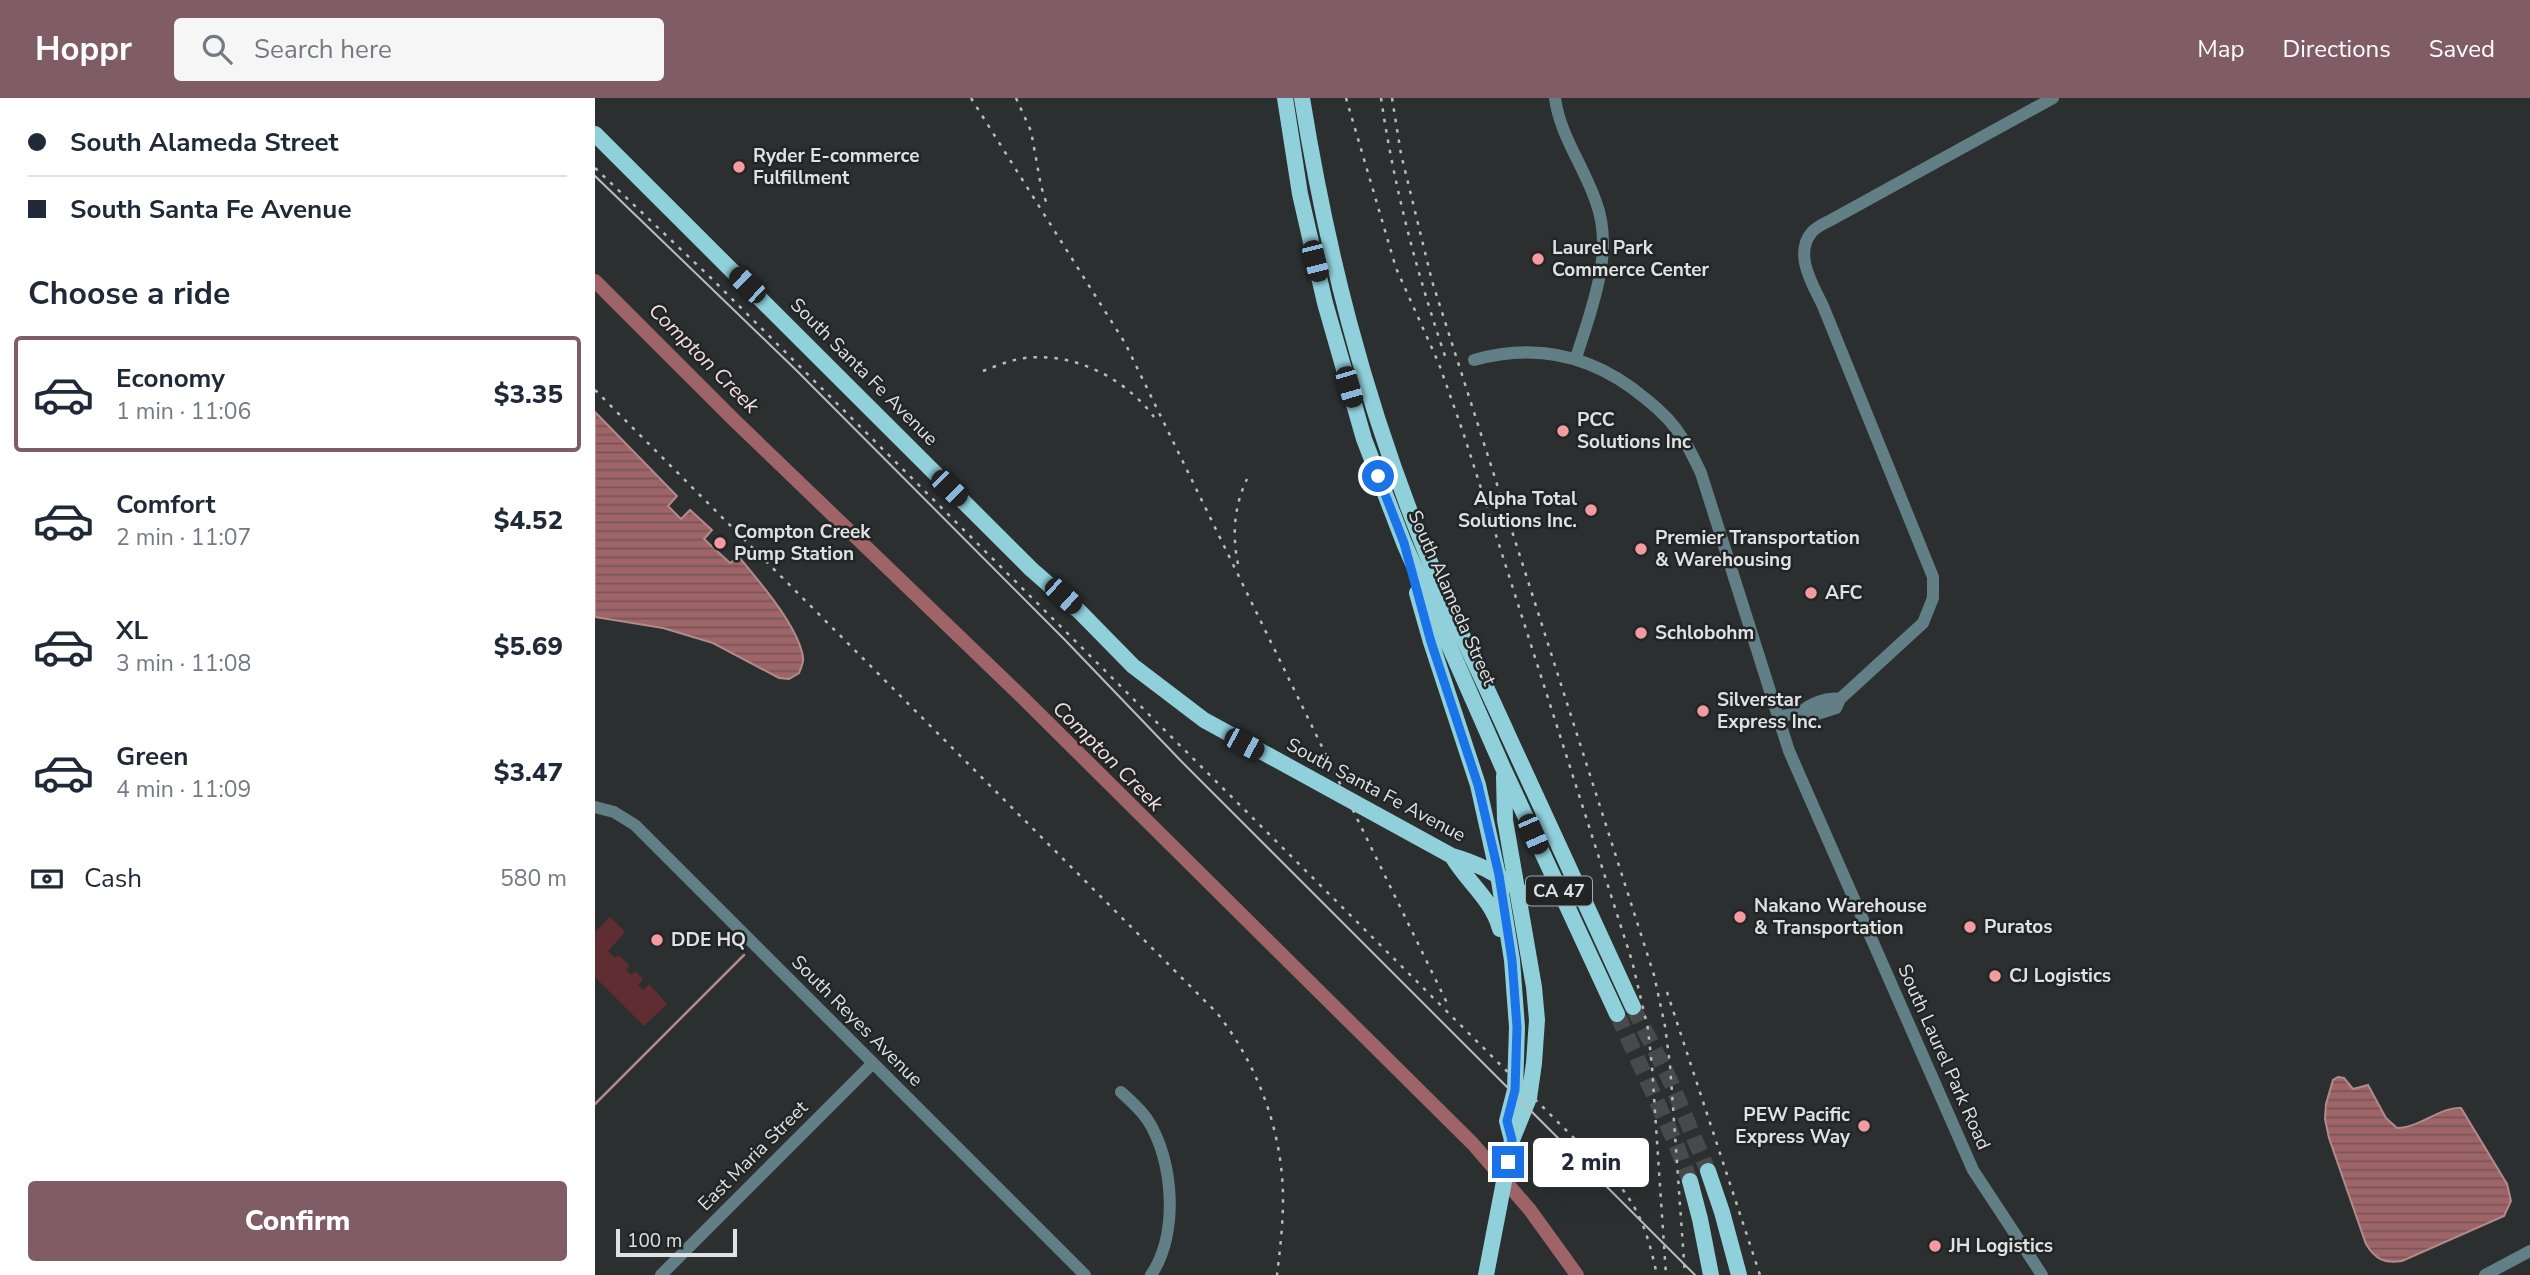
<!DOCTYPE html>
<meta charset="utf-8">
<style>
:root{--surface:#fff;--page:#f6f6f7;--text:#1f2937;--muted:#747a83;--line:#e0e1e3;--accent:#7f5c66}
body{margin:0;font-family:"Nunito Sans",sans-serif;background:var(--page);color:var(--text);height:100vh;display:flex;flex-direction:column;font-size:26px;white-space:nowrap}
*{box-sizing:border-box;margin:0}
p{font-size:23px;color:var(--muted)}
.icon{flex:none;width:38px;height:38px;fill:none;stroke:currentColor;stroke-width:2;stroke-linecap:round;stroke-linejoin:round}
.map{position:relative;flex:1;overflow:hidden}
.details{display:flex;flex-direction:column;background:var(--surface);width:595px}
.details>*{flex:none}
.hud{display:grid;align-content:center;height:154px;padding:0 28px;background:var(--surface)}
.scale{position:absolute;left:21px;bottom:18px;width:121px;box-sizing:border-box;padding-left:7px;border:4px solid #dfe1e2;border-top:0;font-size:19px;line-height:24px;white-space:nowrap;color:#dfe1e2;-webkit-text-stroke:5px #212525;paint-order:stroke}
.end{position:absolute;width:32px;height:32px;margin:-16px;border:9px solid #1a73e8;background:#fff;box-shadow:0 0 0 4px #fff}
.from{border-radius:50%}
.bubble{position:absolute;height:49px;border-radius:7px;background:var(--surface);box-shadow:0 7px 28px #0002;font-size:23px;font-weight:800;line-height:49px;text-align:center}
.car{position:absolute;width:21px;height:42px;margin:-21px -10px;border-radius:9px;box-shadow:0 0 5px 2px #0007;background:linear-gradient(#222 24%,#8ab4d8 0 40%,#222 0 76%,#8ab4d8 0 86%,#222 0)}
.hud b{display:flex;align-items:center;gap:24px;height:66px;font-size:26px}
.hud b+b{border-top:2px solid var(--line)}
.hud i{width:18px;height:18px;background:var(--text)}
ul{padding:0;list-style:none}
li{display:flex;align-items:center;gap:21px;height:116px;margin:0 14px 10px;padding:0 14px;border:4px solid transparent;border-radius:7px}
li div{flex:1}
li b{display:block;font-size:26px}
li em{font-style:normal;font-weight:800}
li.active{border-color:var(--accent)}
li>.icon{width:63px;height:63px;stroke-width:1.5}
h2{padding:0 28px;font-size:32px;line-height:84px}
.pay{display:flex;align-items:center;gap:18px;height:77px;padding:0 28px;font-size:26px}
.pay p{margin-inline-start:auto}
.cta{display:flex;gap:14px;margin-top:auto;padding:14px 28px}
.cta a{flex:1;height:80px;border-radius:7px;background:var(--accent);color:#fff;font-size:28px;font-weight:800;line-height:80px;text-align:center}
header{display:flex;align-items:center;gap:42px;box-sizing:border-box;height:98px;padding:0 35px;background:var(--accent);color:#fff}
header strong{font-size:33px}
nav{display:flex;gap:38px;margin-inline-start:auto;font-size:24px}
.search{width:490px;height:63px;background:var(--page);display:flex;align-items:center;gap:18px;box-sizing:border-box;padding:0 24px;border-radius:7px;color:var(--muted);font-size:26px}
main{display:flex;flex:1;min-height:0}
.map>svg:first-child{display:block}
</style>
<header>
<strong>Hoppr</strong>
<div class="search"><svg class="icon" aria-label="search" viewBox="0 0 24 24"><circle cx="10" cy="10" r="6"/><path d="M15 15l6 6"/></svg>Search here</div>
<nav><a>Map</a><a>Directions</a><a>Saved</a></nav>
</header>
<main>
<section class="details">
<div class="hud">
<b><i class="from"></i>South Alameda Street</b>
<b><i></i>South Santa Fe Avenue</b>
</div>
<h2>Choose a ride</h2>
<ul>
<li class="active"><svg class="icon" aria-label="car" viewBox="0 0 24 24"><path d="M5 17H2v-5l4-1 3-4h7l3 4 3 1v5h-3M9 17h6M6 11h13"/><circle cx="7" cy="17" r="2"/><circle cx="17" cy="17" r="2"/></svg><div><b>Economy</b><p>1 min · 11:06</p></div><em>$3.35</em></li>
<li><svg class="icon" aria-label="car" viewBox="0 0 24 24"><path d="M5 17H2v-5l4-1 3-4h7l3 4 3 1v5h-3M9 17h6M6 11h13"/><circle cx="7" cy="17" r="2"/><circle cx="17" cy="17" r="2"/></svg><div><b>Comfort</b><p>2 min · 11:07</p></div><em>$4.52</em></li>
<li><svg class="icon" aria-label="car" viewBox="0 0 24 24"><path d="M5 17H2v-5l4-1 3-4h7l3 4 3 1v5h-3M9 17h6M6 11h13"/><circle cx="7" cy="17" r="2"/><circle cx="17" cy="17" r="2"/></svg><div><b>XL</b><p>3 min · 11:08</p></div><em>$5.69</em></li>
<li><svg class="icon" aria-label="car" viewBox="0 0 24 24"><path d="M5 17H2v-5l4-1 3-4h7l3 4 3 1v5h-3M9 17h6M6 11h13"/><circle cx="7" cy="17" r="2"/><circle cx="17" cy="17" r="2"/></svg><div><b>Green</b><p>4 min · 11:09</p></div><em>$3.47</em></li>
</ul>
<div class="pay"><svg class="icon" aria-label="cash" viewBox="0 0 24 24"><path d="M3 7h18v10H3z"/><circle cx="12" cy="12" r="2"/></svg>Cash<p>580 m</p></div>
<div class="cta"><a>Confirm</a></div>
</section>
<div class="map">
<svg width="1935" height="1177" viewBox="0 0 1935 1177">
<defs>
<pattern id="water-rules" width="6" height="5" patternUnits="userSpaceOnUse" patternTransform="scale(1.75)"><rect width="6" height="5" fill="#9f6467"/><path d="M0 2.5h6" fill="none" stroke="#765657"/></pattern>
</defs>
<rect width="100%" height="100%" fill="#2b2f2f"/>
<path fill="#602e32" d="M 15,819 L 30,834 L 13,853 L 20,860 L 24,857 L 35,868 L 31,872 L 36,877 L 40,873 L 48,881 L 43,887 L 48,892 L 54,886 L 72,906 L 49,928 L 0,879 L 0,834 Z"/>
<path fill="url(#water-rules)" stroke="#b28a8c" stroke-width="2" d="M 0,314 L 82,398 L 73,408 L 86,421 L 95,412 L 117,432 L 109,441 L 135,465 L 144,459 C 164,483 203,528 208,559 C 209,564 206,570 204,575 L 194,581 L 184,580 L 118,545 L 68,530 L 0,519 Z
M 1743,979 L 1749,980 L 1758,991 L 1773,987 L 1791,1020 L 1802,1030 C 1825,1030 1846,1008 1866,1010 L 1912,1086 L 1916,1103 L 1909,1118 L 1807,1163 C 1790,1166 1780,1161 1771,1146 L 1734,1040 L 1730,1021 L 1731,1006 L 1738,982 Z"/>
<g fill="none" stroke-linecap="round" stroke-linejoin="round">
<path stroke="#b28a8c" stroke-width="2.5" d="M 0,1006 L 149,857"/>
<path stroke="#9f6467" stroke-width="14" d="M 0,183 L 138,321 L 426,598 L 878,1046 L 935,1112 L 982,1177"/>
<path stroke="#464a4a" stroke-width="16" stroke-dasharray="16 8" stroke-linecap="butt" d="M 1038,909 L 1074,980 L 1113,1073
M 1022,916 L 1081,1046 L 1095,1083"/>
<path stroke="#617f84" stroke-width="12" d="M 960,0 C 965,38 989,68 1001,104 C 1020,154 996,212 981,260
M 879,262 C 943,244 1000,258 1051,301 C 1065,312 1079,326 1088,341 C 1095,351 1100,363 1106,375 L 1194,653 L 1378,1072 L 1447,1177
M 1206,614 C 1216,605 1232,599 1245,601
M 1183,619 L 1206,614 L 1219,617 L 1241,610 L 1245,601 L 1328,525 L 1338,500 L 1338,479 L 1228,208 C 1218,187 1198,156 1217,134 C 1221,129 1230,125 1236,122 L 1458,0
M 0,709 L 19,714 L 40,727 L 490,1177
M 526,994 C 535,1002 545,1011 552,1021 C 579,1062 584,1136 556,1177
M 66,1177 L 277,966
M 1890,1177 L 1935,1153"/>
<path stroke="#90d0db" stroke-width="16" d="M 690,0 L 705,96 L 730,205 L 769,341 L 809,445 L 908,670 L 1022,916
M 707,0 C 732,154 768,297 826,442 C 852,508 883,571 912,635 C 954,726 996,817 1038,909
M 0,36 L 436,471 L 485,514 L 538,568 L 609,622 L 857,758 C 882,765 902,775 923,791
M 822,495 L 836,544 L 883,687 L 903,777 L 917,862 L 922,929 L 920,992 L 912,1023 L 917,1042
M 857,758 C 872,784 897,801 905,831
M 1113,1073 L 1127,1114 L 1144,1177
M 1095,1083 L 1105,1121 L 1116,1177
M 891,1177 L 917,1042 L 934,1000 L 939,965 L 942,922 L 939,889 L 910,722 L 909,678"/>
<path stroke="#b9bbbc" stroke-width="2" d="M 0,78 L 200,271 L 470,542 L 587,664 L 1100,1177"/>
<path stroke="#b9bbbc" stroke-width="2.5" stroke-dasharray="3.5 7" stroke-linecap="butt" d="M 376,0 L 530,245 L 853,907
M 421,0 L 436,33 L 446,88 L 453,110
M 751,0 L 801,170 L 844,266 L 868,334 L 1037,863 L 1053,931 L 1057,969 L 1071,1177
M 786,0 C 799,89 821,172 850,258
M 797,0 L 806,56 L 837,183 L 1059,877 L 1070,928 L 1075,967 L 1090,1177
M 0,70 L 116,180 L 1013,1074 C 1044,1108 1052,1132 1062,1177
M 388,273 C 401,268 415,262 430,260 C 479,254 530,280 559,319
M 0,292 L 622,915 C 663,967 688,1035 688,1101 C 688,1127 685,1152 682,1177
M 643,466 C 637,437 639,408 652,381
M 1072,894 L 1165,1177"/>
</g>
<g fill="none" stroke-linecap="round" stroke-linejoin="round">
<path stroke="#1a73e8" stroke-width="9" d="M 783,378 L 809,445 L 836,544 L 883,687 L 904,777 L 917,862 L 922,929 L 920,992 L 912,1023 L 917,1042 L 913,1064"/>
</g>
<g fill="#f49aa0" stroke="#212525" stroke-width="2.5">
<circle cx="144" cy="69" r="7"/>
<circle cx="943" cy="161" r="7"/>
<circle cx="968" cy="333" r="7"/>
<circle cx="996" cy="412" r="7"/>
<circle cx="125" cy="445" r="7"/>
<circle cx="1046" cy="451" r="7"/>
<circle cx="1216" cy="495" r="7"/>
<circle cx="1046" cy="535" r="7"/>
<circle cx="1108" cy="613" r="7"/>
<circle cx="1145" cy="819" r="7"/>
<circle cx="1375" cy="829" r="7"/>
<circle cx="62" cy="842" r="7"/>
<circle cx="1400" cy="878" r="7"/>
<circle cx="1269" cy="1028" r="7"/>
<circle cx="1340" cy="1148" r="7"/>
</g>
<g text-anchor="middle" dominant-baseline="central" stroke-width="5" stroke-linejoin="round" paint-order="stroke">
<rect fill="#212525" stroke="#a6a9a9" stroke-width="2" x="931" y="778.5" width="66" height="29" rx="5"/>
<g font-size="18" font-weight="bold" fill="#dfe1e2">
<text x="964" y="793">CA 47</text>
</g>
<g font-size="19" font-weight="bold" fill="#dfe1e2" stroke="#212525" text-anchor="start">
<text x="158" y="58">Ryder E-commerce<tspan x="158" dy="22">Fulfillment</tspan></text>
<text x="957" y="150">Laurel Park<tspan x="957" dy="22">Commerce Center</tspan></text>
<text x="982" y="322">PCC<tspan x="982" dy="22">Solutions Inc</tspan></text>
<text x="982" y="401" text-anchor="end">Alpha Total<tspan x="982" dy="22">Solutions Inc.</tspan></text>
<text x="139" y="434">Compton Creek<tspan x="139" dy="22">Pump Station</tspan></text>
<text x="1060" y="440">Premier Transportation<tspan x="1060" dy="22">&amp; Warehousing</tspan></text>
<text x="1230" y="495">AFC</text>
<text x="1060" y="535">Schlobohm</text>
<text x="1122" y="602">Silverstar<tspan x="1122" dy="22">Express Inc.</tspan></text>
<text x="1159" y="808">Nakano Warehouse<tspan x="1159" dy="22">&amp; Transportation</tspan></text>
<text x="1389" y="829">Puratos</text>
<text x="76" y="842">DDE HQ</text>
<text x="1414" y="878">CJ Logistics</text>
<text x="1255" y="1017" text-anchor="end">PEW Pacific<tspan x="1255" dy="22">Express Way</tspan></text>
<text x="1354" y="1148">JH Logistics</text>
</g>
<g font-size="19" fill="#dfe1e2" stroke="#212525">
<text transform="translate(269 274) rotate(45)">South Santa Fe Avenue</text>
<text transform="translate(857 500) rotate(66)">South Alameda Street</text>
<text transform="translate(781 692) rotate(28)">South Santa Fe Avenue</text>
<text transform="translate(262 923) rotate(45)">South Reyes Avenue</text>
<text transform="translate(1349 959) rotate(66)">South Laurel Park Road</text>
<text transform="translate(158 1058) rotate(-45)">East Maria Street</text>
</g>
<g font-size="21" font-style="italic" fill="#f2dedf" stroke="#212525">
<text transform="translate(109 260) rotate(45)">Compton Creek</text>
<text transform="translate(513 658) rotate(45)">Compton Creek</text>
</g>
</g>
</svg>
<div class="scale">100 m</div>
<i class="end from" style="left:783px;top:378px"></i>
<i class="end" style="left:913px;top:1064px"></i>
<div class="bubble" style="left:938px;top:1040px;width:116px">2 min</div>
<i class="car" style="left:720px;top:163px;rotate:166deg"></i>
<i class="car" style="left:152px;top:187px;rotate:314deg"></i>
<i class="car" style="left:754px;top:289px;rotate:164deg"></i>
<i class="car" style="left:354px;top:390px;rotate:135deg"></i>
<i class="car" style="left:468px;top:498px;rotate:132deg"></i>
<i class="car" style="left:649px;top:646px;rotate:118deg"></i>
<i class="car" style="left:938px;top:736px;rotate:156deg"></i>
</div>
</main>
